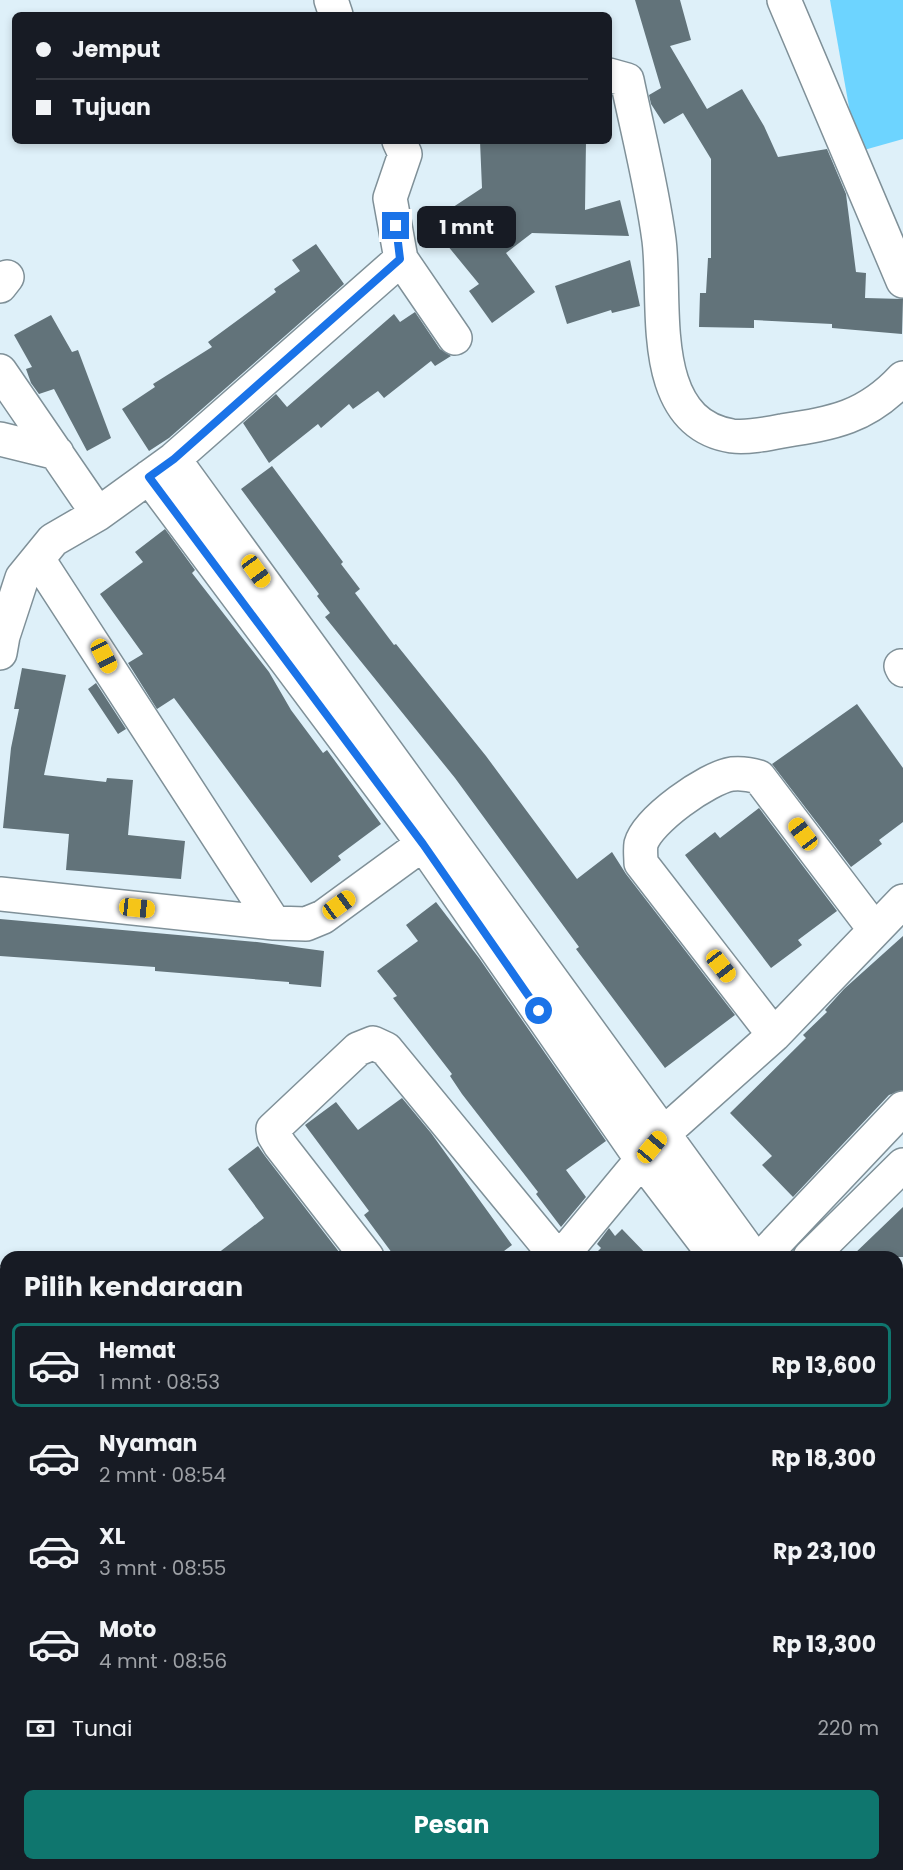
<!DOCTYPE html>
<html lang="id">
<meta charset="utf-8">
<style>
:root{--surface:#171b24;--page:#20242c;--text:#f1f3f6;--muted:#9ea1a6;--line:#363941;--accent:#0f766e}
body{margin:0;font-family:Poppins,sans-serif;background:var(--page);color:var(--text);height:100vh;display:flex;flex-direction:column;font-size:22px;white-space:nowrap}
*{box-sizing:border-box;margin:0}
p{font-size:20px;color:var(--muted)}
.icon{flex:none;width:33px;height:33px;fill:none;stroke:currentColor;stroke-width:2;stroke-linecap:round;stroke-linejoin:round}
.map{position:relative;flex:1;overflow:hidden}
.panel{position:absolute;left:0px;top:1251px;width:903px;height:620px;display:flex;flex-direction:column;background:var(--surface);border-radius:18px 18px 0 0;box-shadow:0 3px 9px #0003}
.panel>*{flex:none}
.top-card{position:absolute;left:12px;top:12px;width:600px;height:132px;border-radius:9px;box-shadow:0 3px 9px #0003;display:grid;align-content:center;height:132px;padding:0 24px;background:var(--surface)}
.end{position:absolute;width:27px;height:27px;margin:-14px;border:8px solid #1a73e8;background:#fff;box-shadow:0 0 0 3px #fff}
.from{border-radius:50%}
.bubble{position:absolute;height:42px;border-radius:9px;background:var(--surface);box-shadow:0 3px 9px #0003;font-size:20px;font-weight:700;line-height:42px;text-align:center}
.car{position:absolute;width:18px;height:36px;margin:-18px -9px;border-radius:8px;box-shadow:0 0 4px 2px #0007;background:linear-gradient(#f5c518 24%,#345 0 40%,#f5c518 0 76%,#345 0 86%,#f5c518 0)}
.top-card b{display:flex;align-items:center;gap:21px;height:57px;font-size:22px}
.top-card b+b{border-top:2px solid var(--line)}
.top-card i{width:15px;height:15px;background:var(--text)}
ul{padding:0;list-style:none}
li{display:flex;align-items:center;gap:18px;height:84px;margin:0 12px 9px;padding:0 12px;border:3px solid transparent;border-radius:9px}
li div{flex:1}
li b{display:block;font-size:22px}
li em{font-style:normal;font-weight:700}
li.on{border-color:var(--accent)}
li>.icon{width:54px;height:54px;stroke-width:1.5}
h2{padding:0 24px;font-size:27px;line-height:72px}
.pay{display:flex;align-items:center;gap:15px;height:66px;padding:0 24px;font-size:22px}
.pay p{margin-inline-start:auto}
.action{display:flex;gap:12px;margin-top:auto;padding:12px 24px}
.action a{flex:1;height:69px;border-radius:9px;background:var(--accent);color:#fff;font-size:24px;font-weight:700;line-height:69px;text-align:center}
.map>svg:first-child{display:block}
</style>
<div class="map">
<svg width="903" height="1870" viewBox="0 0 903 1870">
<rect width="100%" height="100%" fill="#def0f9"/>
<path fill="#6dd4ff" d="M 830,0 L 903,0 L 903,139 L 857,152 Z"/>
<path fill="#62737a" d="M 635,0 L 680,0 L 691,40 L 670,46 L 707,109 L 742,89 L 764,126 L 778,157 L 827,149 L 846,194 L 856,272 L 866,273 L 865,298 L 903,299 L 902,334 L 832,328 L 832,324 L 754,320 L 754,328 L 699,327 L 700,293 L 706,293 L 708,258 L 711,258 L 711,159 L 683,113 L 664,124 L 651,104 L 649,95 L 661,88 Z
M 480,141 L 586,141 L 585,210 L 620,200 L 629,236 L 532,233 L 506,253 L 535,292 L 492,323 L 469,291 L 479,284 L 429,223 L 482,188 Z
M 316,244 L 344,284 L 169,438 L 149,451 L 122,409 L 155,387 L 153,384 L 212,347 L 208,342 L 276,292 L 274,289 L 300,271 L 292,260 Z
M 630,260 L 640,306 L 612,313 L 611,310 L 567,324 L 555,286 Z
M 415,312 L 440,349 L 451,356 L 435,366 L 431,361 L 384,398 L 378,391 L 353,409 L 349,404 L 321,428 L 318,424 L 269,463 L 243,423 L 276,394 L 287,407 L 394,314 L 400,322 Z
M 51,315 L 72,352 L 78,350 L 111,438 L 87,451 L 54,389 L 39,394 L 31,383 L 26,369 L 32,367 L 14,335 Z
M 272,466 L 343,562 L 341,564 L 360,589 L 355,593 L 394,645 L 396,644 L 486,756 L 577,879 L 612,852 L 626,874 L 735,1015 L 665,1068 L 576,949 L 579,947 L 455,778 L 325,617 L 330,613 L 317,596 L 319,594 L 241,489 Z
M 165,529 L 195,570 L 192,573 L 269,672 L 291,710 L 323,753 L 327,750 L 381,824 L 338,856 L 341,860 L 311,883 L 174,698 L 157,709 L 128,663 L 143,654 L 100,594 L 143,562 L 135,552 Z
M 22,668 L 66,675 L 44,775 L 106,782 L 107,778 L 133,780 L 128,835 L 185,841 L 181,879 L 66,870 L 69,834 L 3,828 L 11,748 L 19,709 L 14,709 Z
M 96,683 L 126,729 L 118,734 L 88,689 Z
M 857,704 L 903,768 L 903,822 L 879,840 L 882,844 L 851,867 L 772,764 Z
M 759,808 L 837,911 L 798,940 L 802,945 L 771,968 L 685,855 L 715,832 L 720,838 Z
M 436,902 L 479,958 L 606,1141 L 566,1170 L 586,1197 L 561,1227 L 536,1194 L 538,1192 L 462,1094 L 450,1076 L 452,1074 L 393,998 L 397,996 L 377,971 L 418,941 L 406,925 Z
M 0,919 L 257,942 L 324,951 L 321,987 L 289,984 L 289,982 L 155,971 L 155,967 L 0,956 Z
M 903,936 L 903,1090 L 889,1095 L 793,1197 L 762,1165 L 772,1156 L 730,1113 L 806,1038 L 803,1035 L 827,1012 L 825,1010 L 844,989 Z
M 402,1098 L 431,1133 L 512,1245 L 496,1257 L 395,1257 L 364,1215 L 369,1211 L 305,1125 L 336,1102 L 358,1130 Z
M 258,1146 L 265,1156 L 343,1257 L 213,1257 L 264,1218 L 228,1169 Z
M 903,1207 L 903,1257 L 851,1257 Z
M 609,1228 L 615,1236 L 622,1229 L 649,1257 L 592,1257 L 601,1248 L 597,1244 Z"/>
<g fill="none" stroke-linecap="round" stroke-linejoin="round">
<defs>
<path id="lane" d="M 897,1824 L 903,1818
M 848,1870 L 854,1864"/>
<path id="street" d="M 331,0 L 336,15
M 784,0 L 903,281
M 609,75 L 627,80 C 638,133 652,187 659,240 C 667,302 645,422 732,436 C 747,438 767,434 782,431 C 833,423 866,418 903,378
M 399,141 L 405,154 L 390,198 L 401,259 L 455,338
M 0,286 L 7,277
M 0,371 L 98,514
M 0,439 L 57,453
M 174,459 L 753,1257
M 149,477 L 423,844 L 642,1160 L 716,1257
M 38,559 L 274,923
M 0,653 L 3,636 L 22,578 L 53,540 L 98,514 L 174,459 L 401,259
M 901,666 L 903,670
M 0,894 L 274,923 L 306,924 L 323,917 L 423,844
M 774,1035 L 641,863 C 641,857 640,850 641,844 C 648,820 707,778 732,774 C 742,773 749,774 759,777 L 875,930
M 367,1257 L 280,1145 L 274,1135 L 273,1129 L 358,1049 L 373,1043 L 386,1049 L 557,1257
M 561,1257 L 663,1134 L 774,1035 L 903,901
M 762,1257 L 903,1108
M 810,1257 L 903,1165
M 0,1283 L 6,1287
M 897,1381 L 903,1375
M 0,1475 L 6,1465
M 0,1630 L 6,1633
M 0,1661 L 6,1664
M 0,1827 L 6,1831
M 66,1864 L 76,1870
M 807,1864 L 814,1870
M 295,1870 L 298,1864"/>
</defs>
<use href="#lane" stroke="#7f9098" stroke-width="20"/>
<use href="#street" stroke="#7f9098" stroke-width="36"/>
<use href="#lane" stroke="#fff" stroke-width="16"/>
<use href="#street" stroke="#fff" stroke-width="33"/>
</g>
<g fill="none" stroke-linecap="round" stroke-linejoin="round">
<path stroke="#1a73e8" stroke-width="8" d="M 396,226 L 400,259 L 174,459 L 149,477 L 423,844 L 539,1011"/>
</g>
</svg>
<i class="end from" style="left:539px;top:1011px"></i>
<i class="end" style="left:396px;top:226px"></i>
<div class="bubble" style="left:417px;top:206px;width:99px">1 mnt</div>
<i class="car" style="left:256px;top:571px;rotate:144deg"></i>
<i class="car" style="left:104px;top:656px;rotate:153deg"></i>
<i class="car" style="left:803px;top:834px;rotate:323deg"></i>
<i class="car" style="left:339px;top:905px;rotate:54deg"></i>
<i class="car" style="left:137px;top:908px;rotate:96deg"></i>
<i class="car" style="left:721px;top:966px;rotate:142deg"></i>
<i class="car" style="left:652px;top:1147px;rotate:40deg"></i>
<div class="top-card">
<b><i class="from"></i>Jemput</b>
<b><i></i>Tujuan</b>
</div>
<section class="panel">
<h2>Pilih kendaraan</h2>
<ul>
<li class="on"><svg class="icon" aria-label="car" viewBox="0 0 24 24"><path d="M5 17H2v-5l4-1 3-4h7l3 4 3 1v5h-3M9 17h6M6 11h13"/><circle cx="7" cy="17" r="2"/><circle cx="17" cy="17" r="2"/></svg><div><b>Hemat</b><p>1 mnt · 08:53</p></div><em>Rp 13,600</em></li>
<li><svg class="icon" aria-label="car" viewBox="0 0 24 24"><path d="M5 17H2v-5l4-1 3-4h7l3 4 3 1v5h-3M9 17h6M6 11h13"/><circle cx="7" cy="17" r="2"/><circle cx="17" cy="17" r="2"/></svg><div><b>Nyaman</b><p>2 mnt · 08:54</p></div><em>Rp 18,300</em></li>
<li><svg class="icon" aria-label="car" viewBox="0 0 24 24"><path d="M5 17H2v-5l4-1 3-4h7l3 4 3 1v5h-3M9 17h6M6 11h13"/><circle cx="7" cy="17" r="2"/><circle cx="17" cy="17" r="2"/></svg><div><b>XL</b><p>3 mnt · 08:55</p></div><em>Rp 23,100</em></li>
<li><svg class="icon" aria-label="car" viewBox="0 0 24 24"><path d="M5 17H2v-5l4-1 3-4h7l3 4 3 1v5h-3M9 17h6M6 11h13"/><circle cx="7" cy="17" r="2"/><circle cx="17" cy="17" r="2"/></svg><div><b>Moto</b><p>4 mnt · 08:56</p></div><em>Rp 13,300</em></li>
</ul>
<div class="pay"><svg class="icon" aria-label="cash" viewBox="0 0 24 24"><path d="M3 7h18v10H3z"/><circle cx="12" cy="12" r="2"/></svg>Tunai<p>220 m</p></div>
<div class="action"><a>Pesan</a></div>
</section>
</div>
